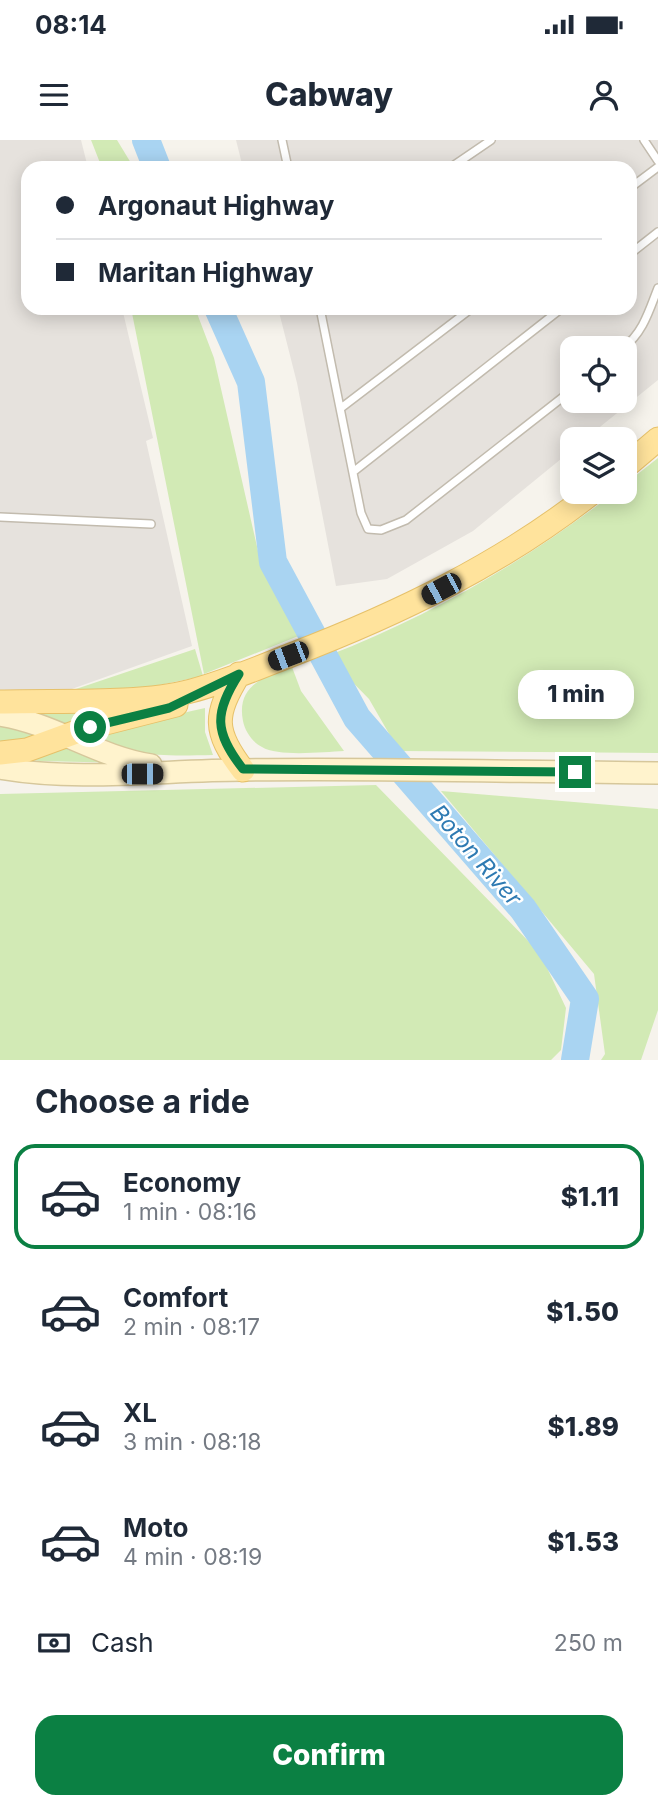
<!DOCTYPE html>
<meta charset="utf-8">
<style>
:root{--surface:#fff;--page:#f6f6f7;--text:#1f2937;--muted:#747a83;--line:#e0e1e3;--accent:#0b8043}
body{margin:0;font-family:Inter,sans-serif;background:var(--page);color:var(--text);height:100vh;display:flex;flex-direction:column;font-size:26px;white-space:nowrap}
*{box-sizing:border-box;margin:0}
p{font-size:23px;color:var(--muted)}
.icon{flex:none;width:38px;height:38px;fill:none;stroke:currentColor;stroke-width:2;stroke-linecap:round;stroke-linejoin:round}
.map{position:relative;height:920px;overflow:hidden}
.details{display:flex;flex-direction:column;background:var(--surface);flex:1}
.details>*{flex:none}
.top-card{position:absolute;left:21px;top:21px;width:616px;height:154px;border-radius:21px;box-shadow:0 4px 18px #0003;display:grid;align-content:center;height:154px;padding:0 35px;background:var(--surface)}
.tools{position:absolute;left:560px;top:196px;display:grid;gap:14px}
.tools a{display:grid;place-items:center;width:77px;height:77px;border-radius:14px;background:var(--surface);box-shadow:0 4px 18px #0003;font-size:35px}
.end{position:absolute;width:32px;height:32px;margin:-16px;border:9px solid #0b8043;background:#fff;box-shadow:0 0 0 4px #fff}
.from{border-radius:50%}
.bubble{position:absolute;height:49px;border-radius:21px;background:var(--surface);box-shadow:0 4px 18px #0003;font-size:23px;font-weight:800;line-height:49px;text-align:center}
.car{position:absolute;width:21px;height:42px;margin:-21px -10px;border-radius:9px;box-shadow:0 0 5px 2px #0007;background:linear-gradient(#222 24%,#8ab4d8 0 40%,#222 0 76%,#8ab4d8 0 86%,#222 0)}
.top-card b{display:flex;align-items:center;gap:24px;height:66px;font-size:26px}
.top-card b+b{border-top:2px solid var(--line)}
.top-card i{width:18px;height:18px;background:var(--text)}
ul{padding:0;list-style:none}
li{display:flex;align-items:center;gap:21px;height:105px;margin:0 14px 10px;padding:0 21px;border:4px solid transparent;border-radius:21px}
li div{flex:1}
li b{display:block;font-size:26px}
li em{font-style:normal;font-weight:800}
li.current{border-color:var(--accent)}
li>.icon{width:63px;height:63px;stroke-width:1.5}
h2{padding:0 35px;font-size:32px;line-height:84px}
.pay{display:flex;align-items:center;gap:18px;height:77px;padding:0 35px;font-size:26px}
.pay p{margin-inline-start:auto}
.cta{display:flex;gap:14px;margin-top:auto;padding:14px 35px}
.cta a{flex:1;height:80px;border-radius:21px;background:var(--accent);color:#fff;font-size:28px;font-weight:800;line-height:80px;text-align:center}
.status{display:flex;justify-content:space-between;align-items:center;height:49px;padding:0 35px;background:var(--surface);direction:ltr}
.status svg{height:19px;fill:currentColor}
header{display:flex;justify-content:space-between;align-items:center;height:91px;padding:0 35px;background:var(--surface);font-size:32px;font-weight:800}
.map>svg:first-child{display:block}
</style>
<div class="status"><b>08:14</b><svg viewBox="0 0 49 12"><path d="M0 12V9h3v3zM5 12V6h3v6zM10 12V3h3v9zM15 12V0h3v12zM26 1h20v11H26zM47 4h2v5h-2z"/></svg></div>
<header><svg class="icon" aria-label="menu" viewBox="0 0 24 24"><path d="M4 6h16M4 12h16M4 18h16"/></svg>Cabway<svg class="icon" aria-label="person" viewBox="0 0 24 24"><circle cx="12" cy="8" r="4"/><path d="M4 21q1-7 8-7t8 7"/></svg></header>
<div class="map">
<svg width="658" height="920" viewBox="0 0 658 920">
<rect width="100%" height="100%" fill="#f6f3ec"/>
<path fill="#e6e2dd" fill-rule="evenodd" d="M 0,0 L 81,0 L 88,28 L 28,28 L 28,168 L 122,168 L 153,298 L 146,301 L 192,506 L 69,550 L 0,550 Z
M 236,0 L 658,0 L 658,240 L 585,299 L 572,299 L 572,310 L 473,391 L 387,439 L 336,446 L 297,243 L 278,168 L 630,168 L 630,28 L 243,28 ZM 572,208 L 625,208 L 625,261 L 572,261 Z"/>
<path fill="#d2eab5" d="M 91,0 L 117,0 L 134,28 L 102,28 Z
M 131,168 L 195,168 L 214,218 L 258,411 L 301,495 L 204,534 Z
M 658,318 L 658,613 L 399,611 L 369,559 L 327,516 C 432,475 526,421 615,352 L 625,352 L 625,344 Z
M 195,509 L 203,536 L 150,547 L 73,550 Z
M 292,527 L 301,551 L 344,611 C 323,612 278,617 262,607 C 252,602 245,591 243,581 C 236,546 264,536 292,527 Z
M 5,567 L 102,570 L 59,586 Z
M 205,568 L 205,592 L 213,615 C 158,616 136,617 85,595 Z
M 0,581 L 44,593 L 22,600 L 0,602 Z
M 66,603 L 127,623 L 40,621 L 10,617 Z
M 376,645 L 540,813 L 566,868 L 561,910 L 551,920 L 0,920 L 0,654 Z
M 441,651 L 658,669 L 658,870 L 641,920 L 601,920 L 605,914 L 594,834 Z"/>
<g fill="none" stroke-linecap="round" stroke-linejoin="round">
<path stroke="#a9d4f2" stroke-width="28" d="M 146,0 L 157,28
M 218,168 L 251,242 L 273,422 L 357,578 L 523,769 L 585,859 L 575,920"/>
<defs>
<path id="service" d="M 282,0 L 288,28
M 644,0 L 658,21
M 450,28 L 491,0
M 630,48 L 658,27
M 630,114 L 658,92
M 320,168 L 361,373 L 368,389 L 381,390 L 406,380 L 572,250
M 623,208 C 643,193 649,171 658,148
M 341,268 L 472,168
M 353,332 L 562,168
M 0,377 L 151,384"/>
<path id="secondary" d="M 0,575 C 53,583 98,617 151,625
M 0,628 C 81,642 163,630 244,630 C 382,628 520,632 658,633"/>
<path id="primary" d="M 625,327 L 658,299
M 239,534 C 214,575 213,591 243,630
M 0,562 C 56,560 138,565 191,551 C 225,542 258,528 291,515 C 398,474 502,424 593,352
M 0,613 L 27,610 L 90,587 L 176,565"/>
</defs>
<use href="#service" stroke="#c2bbae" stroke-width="10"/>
<use href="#secondary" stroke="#d6c79b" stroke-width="24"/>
<use href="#primary" stroke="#e6c16a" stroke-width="25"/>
<use href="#service" stroke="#fff" stroke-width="7"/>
<use href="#secondary" stroke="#fff3cd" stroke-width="21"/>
<use href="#primary" stroke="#ffe39c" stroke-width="23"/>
</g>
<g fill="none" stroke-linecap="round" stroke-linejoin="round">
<path stroke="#0b8043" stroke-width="9" d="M 90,587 L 169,568 L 239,534 C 214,573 214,592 243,629 L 575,632"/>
</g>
<g text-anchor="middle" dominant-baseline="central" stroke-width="5" stroke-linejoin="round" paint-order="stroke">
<g font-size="23" font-style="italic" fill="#2e7ab2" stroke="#fff">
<text transform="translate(476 715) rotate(49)">Boton River</text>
</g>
</g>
</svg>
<div class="tools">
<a><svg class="icon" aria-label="locate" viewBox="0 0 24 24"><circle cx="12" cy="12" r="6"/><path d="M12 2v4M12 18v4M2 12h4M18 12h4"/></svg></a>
<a><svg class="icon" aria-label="layers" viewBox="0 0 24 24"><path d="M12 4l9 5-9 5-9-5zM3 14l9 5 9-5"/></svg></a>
</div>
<i class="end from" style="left:90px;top:587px"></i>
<i class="end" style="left:575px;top:632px"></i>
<div class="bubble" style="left:518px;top:530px;width:116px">1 min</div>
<i class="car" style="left:441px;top:449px;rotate:242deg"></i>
<i class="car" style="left:288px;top:516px;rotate:249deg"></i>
<i class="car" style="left:142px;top:634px;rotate:90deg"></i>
<div class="top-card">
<b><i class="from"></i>Argonaut Highway</b>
<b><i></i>Maritan Highway</b>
</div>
</div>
<section class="details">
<h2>Choose a ride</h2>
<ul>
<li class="current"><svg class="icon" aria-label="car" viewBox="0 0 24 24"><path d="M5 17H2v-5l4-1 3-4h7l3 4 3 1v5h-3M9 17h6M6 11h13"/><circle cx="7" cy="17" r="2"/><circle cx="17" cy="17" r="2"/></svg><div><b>Economy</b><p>1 min · 08:16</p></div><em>$1.11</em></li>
<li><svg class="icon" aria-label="car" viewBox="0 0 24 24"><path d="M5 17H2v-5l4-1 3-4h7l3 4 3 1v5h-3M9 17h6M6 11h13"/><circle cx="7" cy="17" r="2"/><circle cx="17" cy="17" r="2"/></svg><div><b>Comfort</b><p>2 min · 08:17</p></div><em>$1.50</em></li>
<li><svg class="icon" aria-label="car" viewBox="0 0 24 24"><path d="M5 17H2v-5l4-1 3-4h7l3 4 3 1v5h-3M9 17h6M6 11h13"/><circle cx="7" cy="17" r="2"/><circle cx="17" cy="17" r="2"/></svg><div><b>XL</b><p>3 min · 08:18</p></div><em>$1.89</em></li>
<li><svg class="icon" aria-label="car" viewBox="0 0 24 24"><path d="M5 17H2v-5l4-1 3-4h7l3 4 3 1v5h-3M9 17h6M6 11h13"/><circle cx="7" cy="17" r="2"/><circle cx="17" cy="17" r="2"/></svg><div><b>Moto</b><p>4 min · 08:19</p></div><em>$1.53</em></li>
</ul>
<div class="pay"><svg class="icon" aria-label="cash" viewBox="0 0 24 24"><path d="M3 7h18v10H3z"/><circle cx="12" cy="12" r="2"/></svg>Cash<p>250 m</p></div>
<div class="cta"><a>Confirm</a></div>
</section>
